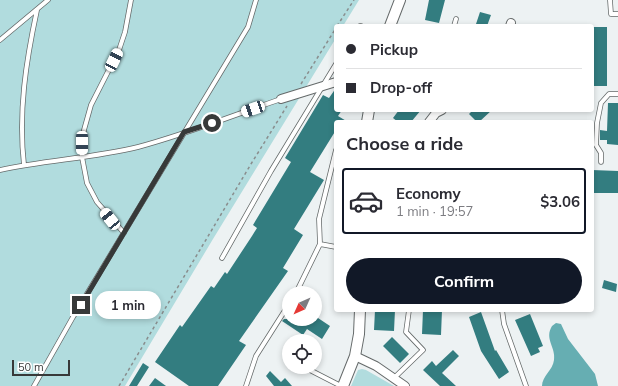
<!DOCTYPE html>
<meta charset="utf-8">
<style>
:root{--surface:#fff;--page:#f2f2f3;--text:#2b2b33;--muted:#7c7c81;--line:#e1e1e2;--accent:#111827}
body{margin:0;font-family:Mulish,sans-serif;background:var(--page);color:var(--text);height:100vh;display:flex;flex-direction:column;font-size:15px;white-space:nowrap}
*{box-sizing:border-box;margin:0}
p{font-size:13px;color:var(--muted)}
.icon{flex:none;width:22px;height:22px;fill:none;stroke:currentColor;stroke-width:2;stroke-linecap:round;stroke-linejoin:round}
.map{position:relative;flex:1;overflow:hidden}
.panel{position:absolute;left:334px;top:120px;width:260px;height:192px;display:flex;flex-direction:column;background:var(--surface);border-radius:4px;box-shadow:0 2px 6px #0003}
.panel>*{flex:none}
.guide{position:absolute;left:334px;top:24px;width:260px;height:88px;border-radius:4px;box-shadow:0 2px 6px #0003;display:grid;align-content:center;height:88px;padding:0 12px;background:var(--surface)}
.needle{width:26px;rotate:225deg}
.controls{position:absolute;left:282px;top:286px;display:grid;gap:8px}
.controls a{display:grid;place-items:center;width:40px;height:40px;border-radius:50%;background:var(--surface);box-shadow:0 2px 6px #0003;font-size:20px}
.scale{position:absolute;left:12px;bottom:10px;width:58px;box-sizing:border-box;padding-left:4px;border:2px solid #373939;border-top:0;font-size:11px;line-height:14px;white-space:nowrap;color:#373939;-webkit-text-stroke:3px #fff;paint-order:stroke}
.end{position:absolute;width:18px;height:18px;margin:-9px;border:5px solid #373939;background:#fff;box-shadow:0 0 0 2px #fff}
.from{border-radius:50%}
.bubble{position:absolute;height:28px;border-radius:14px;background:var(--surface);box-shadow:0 2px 6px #0003;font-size:13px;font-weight:700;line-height:28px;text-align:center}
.car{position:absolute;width:12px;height:24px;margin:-12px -6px;border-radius:5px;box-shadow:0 0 3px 1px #0007;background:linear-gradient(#fff 24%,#345 0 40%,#fff 0 76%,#345 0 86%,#fff 0)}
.guide b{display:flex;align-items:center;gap:14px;height:38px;font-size:15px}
.guide b+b{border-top:1px solid var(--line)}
.guide i{width:10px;height:10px;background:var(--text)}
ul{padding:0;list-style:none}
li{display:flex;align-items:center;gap:12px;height:66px;margin:0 8px 6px;padding:0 4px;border:2px solid transparent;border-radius:4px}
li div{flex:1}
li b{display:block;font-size:15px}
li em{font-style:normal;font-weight:700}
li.active{border-color:var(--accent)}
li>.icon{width:36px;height:36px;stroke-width:1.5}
h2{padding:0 12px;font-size:18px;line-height:48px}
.action{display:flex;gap:8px;margin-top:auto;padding:8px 12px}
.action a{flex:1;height:46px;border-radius:24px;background:var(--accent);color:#fff;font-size:16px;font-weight:700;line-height:46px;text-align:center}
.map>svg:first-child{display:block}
</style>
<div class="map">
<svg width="618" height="386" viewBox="0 0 618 386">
<rect width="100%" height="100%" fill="#edf2f3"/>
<path fill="#b1dcde" d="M 0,0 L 359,0 L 343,26 L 336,26 L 336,38 L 213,239 L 125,386 L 0,386 Z
M 362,369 L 366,370 L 394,386 L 351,386 L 358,370 Z"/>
<path fill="#66aeb2" d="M 556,323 L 561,324 L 568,339 L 595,374 L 598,386 L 542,386 C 542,376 553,370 554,360 C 556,347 544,339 552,326 Z"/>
<path fill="#337d80" d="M 429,0 L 445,0 L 439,23 L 425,20 Z
M 480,12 L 491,15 L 487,26 L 478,26 L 478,24 L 476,24 Z
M 592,27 L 607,27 L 607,86 L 592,86 Z
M 336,88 L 336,110 L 342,110 L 338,116 L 348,122 L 336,122 L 336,130 L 310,172 L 324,180 L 294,229 L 303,235 L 283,268 L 288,271 L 239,341 L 246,345 L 218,386 L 189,386 L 155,362 L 180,325 L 182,327 L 211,286 L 214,288 L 225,272 L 227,274 L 252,236 L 257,228 L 253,225 L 291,162 L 285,158 L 323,95 L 329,98 Z
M 608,103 L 618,103 L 618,145 L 607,144 L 607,140 L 600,140 L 600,130 L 607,131 Z
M 399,110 L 421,110 L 411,122 L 398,122 L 393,118 Z
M 473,110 L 492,110 L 479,122 L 477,122 L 469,114 Z
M 592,170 L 618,171 L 618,193 L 592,193 Z
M 604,280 L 617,284 L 616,292 L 602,288 Z
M 375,310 L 395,310 L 394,331 L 374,330 Z
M 423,310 L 442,310 L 441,335 L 422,334 Z
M 481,312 L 495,351 L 496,350 L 509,372 L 499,379 L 481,351 L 469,317 Z
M 530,314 L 543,346 L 538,348 L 540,352 L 531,356 L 515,320 Z
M 315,316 L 330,326 L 322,339 L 307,329 L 303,335 L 282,321 L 284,319 L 301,319 L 308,324 L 311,319 L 315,319 Z
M 392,337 L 409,354 L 400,363 L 383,346 Z
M 453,350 L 459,356 L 442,373 L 456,386 L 440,386 L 423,370 L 432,361 L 436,366 Z
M 143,363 L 149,367 L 137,386 L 129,386 Z
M 270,371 L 281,382 L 285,378 L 292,386 L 274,386 L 266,376 Z
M 155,378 L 166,386 L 149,386 Z"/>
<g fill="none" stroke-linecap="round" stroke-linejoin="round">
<defs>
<path id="service" d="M 610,0 L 611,14 L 618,14
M 360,26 L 361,26
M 454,26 L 456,19
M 0,40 L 48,0
M 601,162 L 601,153 L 596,145 L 597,123 L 601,103 L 609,94 L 618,94
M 24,165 C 18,112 26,61 37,10
M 0,170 C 46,160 93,158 138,147 C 187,134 234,115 281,99
M 124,233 L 97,202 L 87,183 L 82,157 L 82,143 L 84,130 L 91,105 L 119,50 L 125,32 L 131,0
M 320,244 L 336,247
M 222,258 L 271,171 L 336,64
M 296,293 L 320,244 L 319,219 L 336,150
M 502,310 L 504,324 L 526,386
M 304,367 L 341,386
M 394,378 L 423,350 L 406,332 L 409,310
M 34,386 L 73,317 L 248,27 L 256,0
M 246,386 L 256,356 L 289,304"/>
<path id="minor" d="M 510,26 L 511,23
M 281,99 L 336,82
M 429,122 L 436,113 L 442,110
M 355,356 L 376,366 L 405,386"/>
<path id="tertiary" d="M 390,26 L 400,0
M 367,122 L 369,110
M 343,386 L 355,356 L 359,334 L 360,310"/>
</defs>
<use href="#service" stroke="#656a6a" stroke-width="5.5"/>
<use href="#minor" stroke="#656a6a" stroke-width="10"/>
<use href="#tertiary" stroke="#656a6a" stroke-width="12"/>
<path stroke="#898d8d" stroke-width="1.5" stroke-dasharray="3 3" stroke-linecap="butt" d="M 337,26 L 354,0
M 301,84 L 336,28
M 119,386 L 251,164 L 287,106"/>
<use href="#service" stroke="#fff" stroke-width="4"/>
<use href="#minor" stroke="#fff" stroke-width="8"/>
<use href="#tertiary" stroke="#fff" stroke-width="10"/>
</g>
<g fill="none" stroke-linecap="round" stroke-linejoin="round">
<path stroke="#373939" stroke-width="5" d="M 81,305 L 184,132 L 212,123"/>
</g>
</svg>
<div class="controls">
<a><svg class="needle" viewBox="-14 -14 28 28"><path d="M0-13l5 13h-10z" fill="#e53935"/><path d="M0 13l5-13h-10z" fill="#7c7c81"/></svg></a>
<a><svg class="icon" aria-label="locate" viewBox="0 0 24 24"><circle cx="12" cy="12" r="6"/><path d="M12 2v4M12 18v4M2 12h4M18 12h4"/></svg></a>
</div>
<div class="scale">50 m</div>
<i class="end from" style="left:212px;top:123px"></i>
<i class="end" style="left:81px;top:305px"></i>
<div class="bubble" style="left:95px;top:291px;width:66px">1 min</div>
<i class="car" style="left:114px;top:60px;rotate:26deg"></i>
<i class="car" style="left:253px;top:109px;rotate:251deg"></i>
<i class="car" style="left:82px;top:143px;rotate:180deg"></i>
<i class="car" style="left:110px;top:219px;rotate:321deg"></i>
<div class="guide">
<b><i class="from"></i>Pickup</b>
<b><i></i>Drop-off</b>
</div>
<section class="panel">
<h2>Choose a ride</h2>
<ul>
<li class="active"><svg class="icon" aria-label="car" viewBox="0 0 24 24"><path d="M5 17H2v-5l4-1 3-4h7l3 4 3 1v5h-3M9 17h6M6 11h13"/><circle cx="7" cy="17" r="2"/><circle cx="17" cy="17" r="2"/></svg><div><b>Economy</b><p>1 min · 19:57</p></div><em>$3.06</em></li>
</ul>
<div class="action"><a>Confirm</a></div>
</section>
</div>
